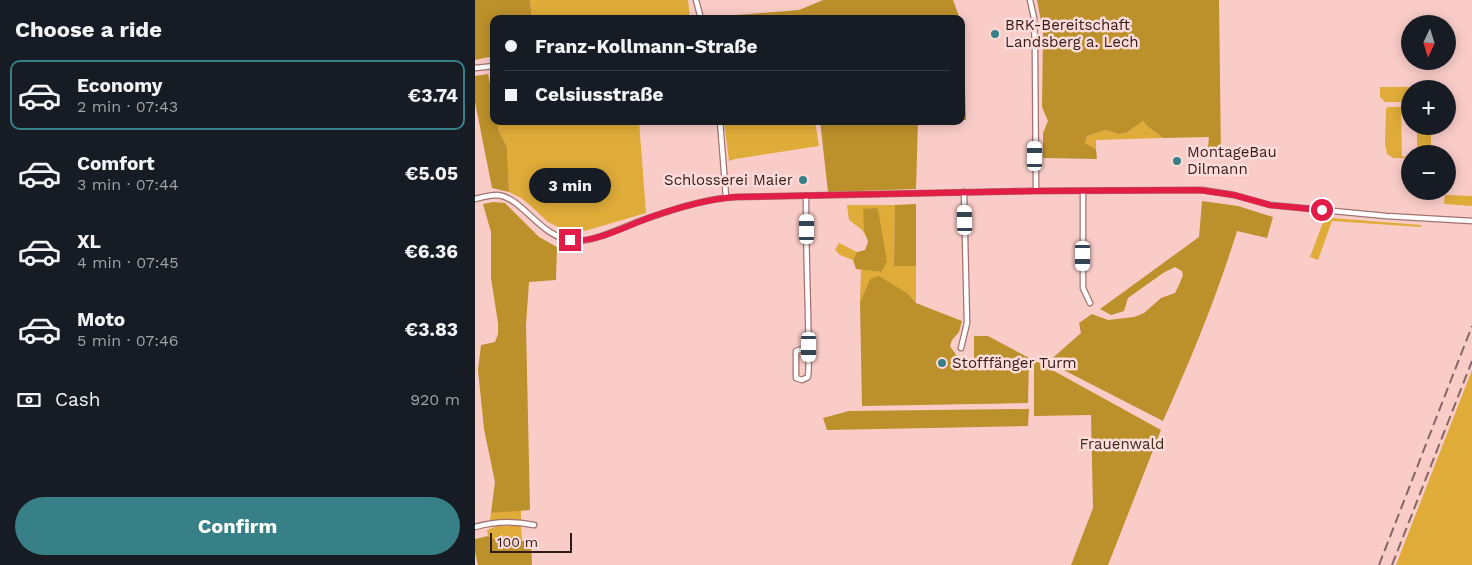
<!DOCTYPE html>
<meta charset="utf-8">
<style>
:root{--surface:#171b24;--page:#20242c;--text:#f1f3f6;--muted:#9ea1a6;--line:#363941;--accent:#388087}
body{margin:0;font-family:"Work Sans",sans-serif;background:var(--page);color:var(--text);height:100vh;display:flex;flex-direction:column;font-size:19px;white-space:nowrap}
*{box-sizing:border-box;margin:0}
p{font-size:16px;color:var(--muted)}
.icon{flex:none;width:28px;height:28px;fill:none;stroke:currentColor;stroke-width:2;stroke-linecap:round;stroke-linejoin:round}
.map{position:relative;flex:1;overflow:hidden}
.sheet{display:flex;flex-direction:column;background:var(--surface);width:475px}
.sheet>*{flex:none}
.guide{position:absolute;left:15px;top:15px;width:475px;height:110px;border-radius:10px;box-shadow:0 2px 12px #0003;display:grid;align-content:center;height:110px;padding:0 15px;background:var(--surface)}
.needle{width:32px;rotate:184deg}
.buttons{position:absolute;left:926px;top:15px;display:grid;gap:10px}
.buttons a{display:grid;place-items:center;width:55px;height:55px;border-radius:50%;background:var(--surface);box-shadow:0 2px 12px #0003;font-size:25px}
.scale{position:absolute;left:15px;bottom:12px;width:82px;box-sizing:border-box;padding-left:5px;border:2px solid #301c1b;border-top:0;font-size:14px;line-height:18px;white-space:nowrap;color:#301c1b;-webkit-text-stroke:4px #ffdcd9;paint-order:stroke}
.end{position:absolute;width:22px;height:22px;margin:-11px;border:6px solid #e11d48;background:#fff;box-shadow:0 0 0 2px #fff}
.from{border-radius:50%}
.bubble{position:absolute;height:35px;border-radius:18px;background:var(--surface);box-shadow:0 2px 12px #0003;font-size:16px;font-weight:700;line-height:35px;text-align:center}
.car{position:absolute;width:15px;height:30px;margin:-15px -8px;border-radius:6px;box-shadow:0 0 4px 1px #0007;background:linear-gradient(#fff 24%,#345 0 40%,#fff 0 76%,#345 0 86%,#fff 0)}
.guide b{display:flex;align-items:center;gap:18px;height:48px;font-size:19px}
.guide b+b{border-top:1px solid var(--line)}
.guide i{width:12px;height:12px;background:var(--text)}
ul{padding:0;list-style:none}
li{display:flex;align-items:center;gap:15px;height:70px;margin:0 10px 8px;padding:0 5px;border:2px solid transparent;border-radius:10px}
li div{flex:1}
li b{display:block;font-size:19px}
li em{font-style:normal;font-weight:700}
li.on{border-color:var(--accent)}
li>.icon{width:45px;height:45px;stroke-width:1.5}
h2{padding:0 15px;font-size:22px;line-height:60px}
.pay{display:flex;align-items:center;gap:12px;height:55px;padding:0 15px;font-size:19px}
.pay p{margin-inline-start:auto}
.primary-button{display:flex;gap:10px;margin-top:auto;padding:10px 15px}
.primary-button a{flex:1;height:58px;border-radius:30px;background:var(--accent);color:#fff;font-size:20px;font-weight:700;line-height:58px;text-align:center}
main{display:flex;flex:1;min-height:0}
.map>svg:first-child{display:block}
</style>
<main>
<section class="sheet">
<h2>Choose a ride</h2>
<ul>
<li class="on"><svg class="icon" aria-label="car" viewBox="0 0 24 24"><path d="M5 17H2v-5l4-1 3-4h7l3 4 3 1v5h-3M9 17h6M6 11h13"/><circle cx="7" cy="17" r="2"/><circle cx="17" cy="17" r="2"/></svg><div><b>Economy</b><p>2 min · 07:43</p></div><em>€3.74</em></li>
<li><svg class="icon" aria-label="car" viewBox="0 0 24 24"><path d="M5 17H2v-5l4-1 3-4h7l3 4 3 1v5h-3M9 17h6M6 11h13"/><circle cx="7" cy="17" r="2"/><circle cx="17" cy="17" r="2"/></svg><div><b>Comfort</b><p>3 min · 07:44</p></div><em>€5.05</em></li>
<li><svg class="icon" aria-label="car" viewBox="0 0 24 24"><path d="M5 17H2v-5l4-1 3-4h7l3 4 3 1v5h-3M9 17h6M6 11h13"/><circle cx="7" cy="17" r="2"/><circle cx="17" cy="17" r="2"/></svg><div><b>XL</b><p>4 min · 07:45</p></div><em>€6.36</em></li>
<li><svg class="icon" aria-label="car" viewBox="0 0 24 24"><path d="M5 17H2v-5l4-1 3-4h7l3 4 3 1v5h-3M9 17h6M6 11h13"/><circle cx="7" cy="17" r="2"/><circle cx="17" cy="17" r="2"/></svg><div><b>Moto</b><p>5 min · 07:46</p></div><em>€3.83</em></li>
</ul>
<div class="pay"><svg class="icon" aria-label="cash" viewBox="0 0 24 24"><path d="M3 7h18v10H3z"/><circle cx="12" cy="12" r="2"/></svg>Cash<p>920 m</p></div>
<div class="primary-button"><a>Confirm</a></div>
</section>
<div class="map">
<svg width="997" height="565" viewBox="0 0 997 565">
<rect width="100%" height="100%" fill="#f9ccc8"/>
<path fill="#dfac39" d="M 55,0 L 213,0 L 215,19 L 57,19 Z
M 905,87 L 944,87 L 944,89 L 935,89 L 935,102 L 910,102 L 905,97 Z
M 912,107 L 928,107 L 930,109 L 926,109 L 927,156 L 931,157 L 930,158 L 918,158 L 912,154 L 910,144 L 911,110 Z
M 22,121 L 113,121 L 114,123 L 164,121 L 171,213 L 106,232 L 89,230 L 73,222 L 57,207 L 46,198 L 34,192 L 32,147 L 23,129 Z
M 249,121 L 340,121 L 344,146 L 260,159 L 254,161 Z
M 668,121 L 672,126 L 688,138 L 621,140 L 621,149 L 610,143 L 612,136 L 630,130 L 644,134 L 651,133 Z
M 942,126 L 960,127 L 960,130 L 956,130 L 956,153 L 960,154 L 942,154 Z
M 970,195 L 997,196 L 997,206 L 969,204 Z
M 372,205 L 420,205 L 419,266 L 441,266 L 441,303 L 433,294 L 395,279 L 385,302 L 386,269 L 406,272 L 388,209 L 391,236 L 387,230 L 374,220 Z
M 857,218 L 946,225 L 946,227 L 857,221 L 843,260 L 835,257 L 847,225 L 849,221 Z
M 364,243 L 382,252 L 378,260 L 365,255 L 360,250 Z
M 997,370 L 997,565 L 921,565 Z
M 46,510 L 46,520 L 15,520 L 16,513 Z
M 22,526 L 46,526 L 47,541 L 43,537 L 19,539 L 13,536 L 12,530 Z"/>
<path fill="#bc902b" d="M 0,0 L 55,0 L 57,19 L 19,19 L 19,56 L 0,60 Z
M 348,0 L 478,0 L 485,19 L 237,19 L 236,17 L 324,10 Z
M 562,0 L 744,0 L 746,159 L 732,156 L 734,137 L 688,138 L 672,126 L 668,121 L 651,133 L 644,134 L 630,130 L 612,136 L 610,143 L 621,149 L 622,159 L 568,158 L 568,133 L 573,121 L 567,107 L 568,32 Z
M 486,31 L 489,58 L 491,120 L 486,120 Z
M 13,74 L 19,106 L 19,121 L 22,121 L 23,129 L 32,147 L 34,192 L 17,188 L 0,102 L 0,76 Z
M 345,121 L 443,121 L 441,189 L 353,192 Z
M 727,201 L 763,206 L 798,217 L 792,238 L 762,231 C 742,296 716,359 688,421 L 573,362 L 606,333 L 604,323 L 617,314 L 633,320 L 659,317 L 669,313 L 686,298 L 700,293 L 704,285 L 708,275 L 707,271 L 700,267 L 688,273 L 653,298 L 649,311 L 636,315 L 625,309 L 724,237 Z
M 18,202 L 30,203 L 64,237 L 82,247 L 81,280 L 54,282 L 51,325 L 55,510 L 16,513 L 20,482 L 9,429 L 3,370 L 6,345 L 20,342 L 23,334 L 23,323 L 16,278 L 16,232 L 8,204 Z
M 441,204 L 441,266 L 419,266 L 420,205 Z
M 400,208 L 403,209 L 412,262 L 406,272 L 381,269 L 378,260 L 382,252 L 390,250 L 393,242 L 389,230 L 388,209 Z
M 404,276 L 433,294 L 441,303 L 487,321 L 484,332 L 477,340 L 475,346 L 483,358 L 499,358 L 499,336 L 513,336 L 554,358 L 553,403 L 387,406 L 385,302 L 395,279 Z
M 559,360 L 686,430 L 633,565 L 596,565 L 618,508 L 616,415 L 559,416 Z
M 554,409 L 553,426 L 352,430 L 348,418 L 374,411 Z
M 13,536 L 19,539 L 43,537 L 47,541 L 56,541 L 57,565 L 3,565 L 0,552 L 0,539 Z"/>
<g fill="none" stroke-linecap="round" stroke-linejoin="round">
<defs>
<path id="street" d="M 221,0 L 226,19
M 555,0 L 559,18 L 560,52 L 561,191
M 0,68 L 19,66
M 245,121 L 251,197
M 608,191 L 608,288 L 615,303
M 331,196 L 331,202 C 331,238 332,275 333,311 C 333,333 335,355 333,377 L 327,380 L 321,378 L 321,351 L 334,347
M 0,199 C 7,197 15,195 23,195 C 50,199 64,238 100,241 C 118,242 147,228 165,221 C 196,210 228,199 261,197 L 554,191 L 727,190 L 759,195 L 795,205 L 911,216 L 997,221
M 486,348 L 492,323 L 489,192
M 0,527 C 20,521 40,521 59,525"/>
</defs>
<use href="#street" stroke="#a4726e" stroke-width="7"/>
<use href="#street" stroke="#fff" stroke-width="4.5"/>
<path stroke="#846664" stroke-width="2" stroke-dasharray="10 5" stroke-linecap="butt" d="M 904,565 L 997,326
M 917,565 L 997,361"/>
</g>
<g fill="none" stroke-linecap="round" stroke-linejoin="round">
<path stroke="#e11d48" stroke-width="6" d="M 95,240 C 119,244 155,224 179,216 C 205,207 233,199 261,197 L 561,191 L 724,190 L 759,195 L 795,205 L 847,210"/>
</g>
<g fill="#388087" stroke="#ffdcd9" stroke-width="2">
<circle cx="520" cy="34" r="5"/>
<circle cx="702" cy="161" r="5"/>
<circle cx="328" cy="180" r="5"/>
<circle cx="467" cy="363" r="5"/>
</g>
<g text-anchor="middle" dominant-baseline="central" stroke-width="5" stroke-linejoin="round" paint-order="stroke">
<g font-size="15" fill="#301c1b" stroke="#ffdcd9" text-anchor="start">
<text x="530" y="25">BRK-Bereitschaft<tspan x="530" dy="17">Landsberg a. Lech</tspan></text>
<text x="712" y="152">MontageBau<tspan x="712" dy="17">Dilmann</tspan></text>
<text x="318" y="180" text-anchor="end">Schlosserei Maier</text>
<text x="477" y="363">Stofffänger Turm</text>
</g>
<g font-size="15" fill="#382e19" stroke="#ffdcd9">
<text x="647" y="444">Frauenwald</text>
</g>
</g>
</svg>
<div class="buttons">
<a><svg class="needle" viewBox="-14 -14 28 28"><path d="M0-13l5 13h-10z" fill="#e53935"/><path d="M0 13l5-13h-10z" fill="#9ea1a6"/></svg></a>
<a>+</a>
<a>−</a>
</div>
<div class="scale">100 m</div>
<i class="end from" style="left:847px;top:210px"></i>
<i class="end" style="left:95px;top:240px"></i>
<div class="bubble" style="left:54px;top:168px;width:82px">3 min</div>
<i class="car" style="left:560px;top:156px;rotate:0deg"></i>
<i class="car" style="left:490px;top:220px;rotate:359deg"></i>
<i class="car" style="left:332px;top:229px;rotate:0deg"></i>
<i class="car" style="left:608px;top:256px;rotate:180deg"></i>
<i class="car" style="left:334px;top:347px;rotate:180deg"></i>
<div class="guide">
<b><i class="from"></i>Franz-Kollmann-Straße</b>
<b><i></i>Celsiusstraße</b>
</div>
</div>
</main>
